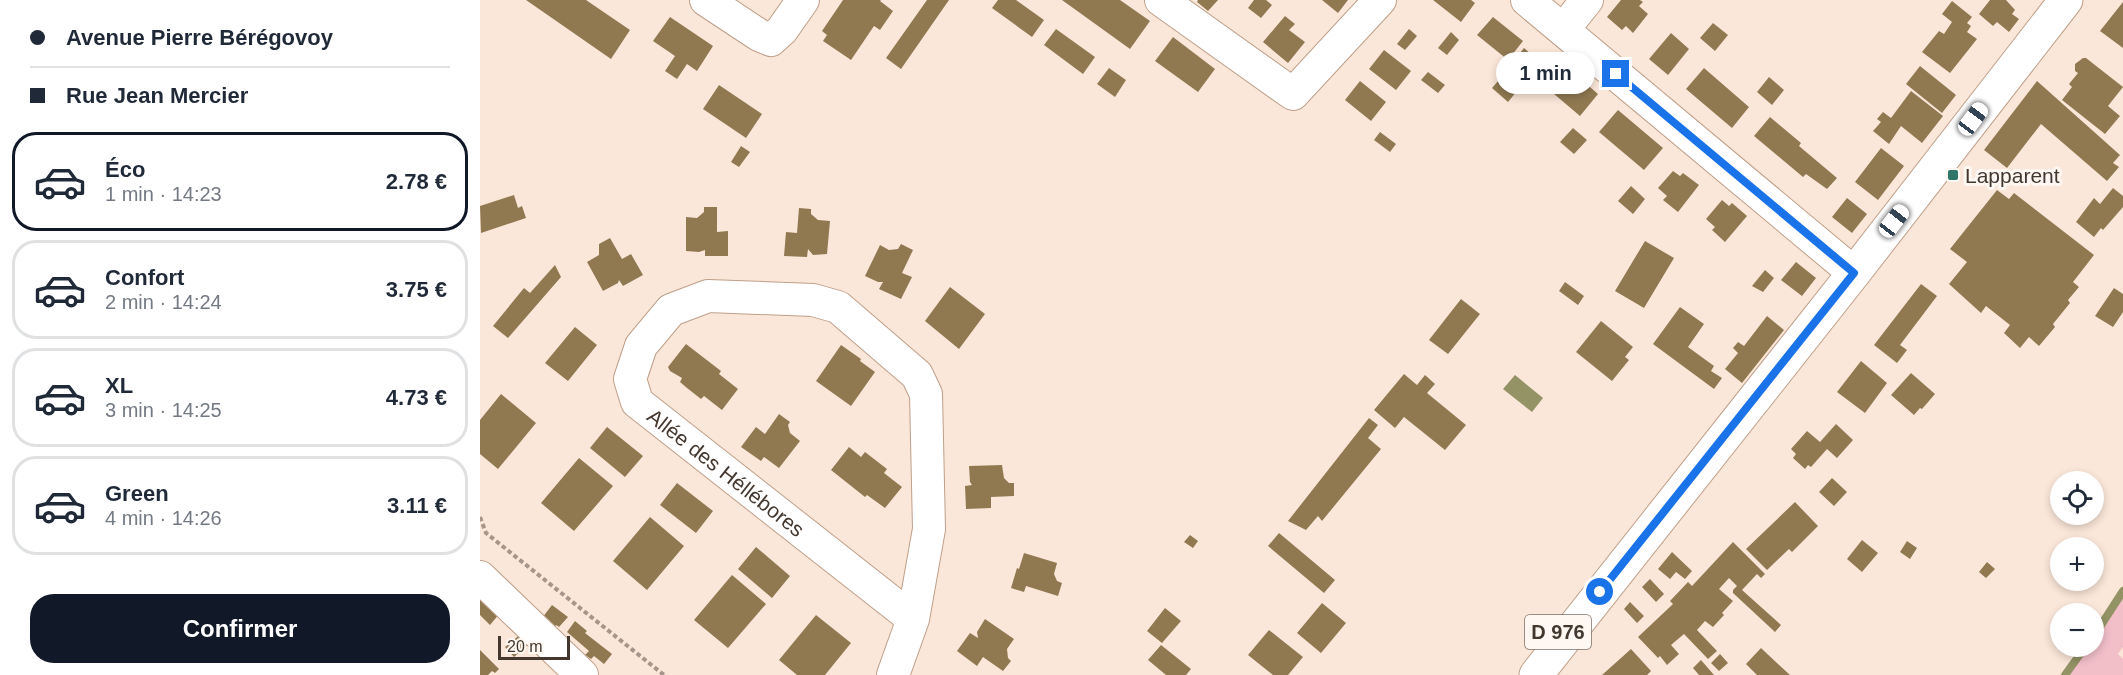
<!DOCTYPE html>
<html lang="fr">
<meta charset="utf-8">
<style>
:root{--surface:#fff;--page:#f6f6f7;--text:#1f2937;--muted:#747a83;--line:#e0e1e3;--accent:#111827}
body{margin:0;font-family:Helvetica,sans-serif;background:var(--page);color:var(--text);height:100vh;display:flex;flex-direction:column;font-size:22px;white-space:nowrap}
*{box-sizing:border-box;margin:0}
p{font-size:20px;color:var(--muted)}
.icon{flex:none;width:33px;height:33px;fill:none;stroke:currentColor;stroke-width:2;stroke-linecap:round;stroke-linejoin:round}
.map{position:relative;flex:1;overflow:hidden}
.sheet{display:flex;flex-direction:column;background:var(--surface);width:480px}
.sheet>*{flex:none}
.banner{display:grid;align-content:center;height:132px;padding:0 30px;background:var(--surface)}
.fabs{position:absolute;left:1570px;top:471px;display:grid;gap:12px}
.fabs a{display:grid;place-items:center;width:54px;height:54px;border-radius:50%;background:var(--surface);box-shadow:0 3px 9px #0003;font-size:30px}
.scale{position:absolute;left:18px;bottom:15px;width:72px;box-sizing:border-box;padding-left:6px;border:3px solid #44372e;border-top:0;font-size:16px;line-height:21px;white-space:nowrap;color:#44372e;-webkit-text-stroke:4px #fef7f2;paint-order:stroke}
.end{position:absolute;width:27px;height:27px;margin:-14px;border:8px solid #1a73e8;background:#fff;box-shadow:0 0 0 3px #fff}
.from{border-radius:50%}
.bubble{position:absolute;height:42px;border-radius:21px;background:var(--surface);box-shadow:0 3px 9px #0003;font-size:20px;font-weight:700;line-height:42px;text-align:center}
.car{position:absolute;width:18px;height:36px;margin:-18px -9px;border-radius:8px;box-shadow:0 0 4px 2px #0007;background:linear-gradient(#fff 24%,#345 0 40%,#fff 0 76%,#345 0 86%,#fff 0)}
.banner b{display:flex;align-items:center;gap:21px;height:57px;font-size:22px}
.banner b+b{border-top:2px solid var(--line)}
.banner i{width:15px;height:15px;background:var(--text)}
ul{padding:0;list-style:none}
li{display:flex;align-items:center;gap:18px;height:99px;margin:0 12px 9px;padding:0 18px;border:3px solid var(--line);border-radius:24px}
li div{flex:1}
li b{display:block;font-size:22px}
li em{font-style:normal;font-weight:700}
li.selected{border-color:var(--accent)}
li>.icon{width:54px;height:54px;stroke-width:1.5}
.action{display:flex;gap:12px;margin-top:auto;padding:12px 30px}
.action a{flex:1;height:69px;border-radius:24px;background:var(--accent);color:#fff;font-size:24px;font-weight:700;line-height:69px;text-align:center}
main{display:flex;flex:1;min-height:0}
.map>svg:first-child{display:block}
</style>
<main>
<section class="sheet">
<div class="banner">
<b><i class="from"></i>Avenue Pierre Bérégovoy</b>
<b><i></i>Rue Jean Mercier</b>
</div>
<ul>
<li class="selected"><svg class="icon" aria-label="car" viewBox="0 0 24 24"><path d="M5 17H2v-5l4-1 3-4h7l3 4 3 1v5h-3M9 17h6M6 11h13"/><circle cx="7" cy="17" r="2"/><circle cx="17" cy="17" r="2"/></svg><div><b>Éco</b><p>1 min · 14:23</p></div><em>2.78 €</em></li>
<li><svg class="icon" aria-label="car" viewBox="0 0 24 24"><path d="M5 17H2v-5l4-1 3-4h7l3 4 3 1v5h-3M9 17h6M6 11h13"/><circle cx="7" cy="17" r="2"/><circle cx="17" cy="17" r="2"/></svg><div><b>Confort</b><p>2 min · 14:24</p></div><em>3.75 €</em></li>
<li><svg class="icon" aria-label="car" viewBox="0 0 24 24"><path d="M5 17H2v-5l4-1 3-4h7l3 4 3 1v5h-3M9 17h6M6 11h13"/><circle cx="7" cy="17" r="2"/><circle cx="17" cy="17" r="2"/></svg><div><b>XL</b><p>3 min · 14:25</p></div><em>4.73 €</em></li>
<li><svg class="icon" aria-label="car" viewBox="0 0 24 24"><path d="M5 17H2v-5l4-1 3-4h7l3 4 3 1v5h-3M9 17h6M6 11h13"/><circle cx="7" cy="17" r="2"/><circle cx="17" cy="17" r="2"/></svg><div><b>Green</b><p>4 min · 14:26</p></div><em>3.11 €</em></li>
</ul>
<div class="action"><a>Confirmer</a></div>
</section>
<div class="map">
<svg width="1643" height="675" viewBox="0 0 1643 675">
<rect width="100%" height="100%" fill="#fbe7d9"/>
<path fill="#f2bfc9" d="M 1643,591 L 1643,647 L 1638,654 L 1643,659 L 1643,675 L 1585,675 L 1606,647 L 1614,646 L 1614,636 Z"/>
<path fill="#949366" d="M 1035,375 L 1063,398 L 1052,412 L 1023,389 Z"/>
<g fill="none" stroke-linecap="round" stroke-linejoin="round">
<path stroke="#949366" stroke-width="8" d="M 1614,636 L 1643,591
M 1585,675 L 1606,646"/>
</g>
<path fill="#907951" d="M 46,0 L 106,0 L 150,30 L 131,59 Z
M 363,0 L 401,0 L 400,1 L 413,11 L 400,30 L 394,26 L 371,60 L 343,41 L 347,35 L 342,31 Z
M 447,0 L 469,0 L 421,69 L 406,58 Z
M 518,0 L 536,0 L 564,20 L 552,37 L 512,8 Z
M 582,0 L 640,0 L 670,21 L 650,49 Z
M 718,0 L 738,0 L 728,11 L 717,2 Z
M 774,0 L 786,0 L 792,5 L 781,18 L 768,8 Z
M 842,0 L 868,0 L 858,13 Z
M 953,0 L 991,0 L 995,3 L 981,22 Z
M 1141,0 L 1160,0 L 1163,2 L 1159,6 L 1168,14 L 1153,33 L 1146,26 L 1142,30 L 1127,17 Z
M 1510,0 L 1526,0 L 1535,10 L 1532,14 L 1539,19 L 1529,32 L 1517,22 L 1513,26 L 1499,14 Z
M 1472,1 L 1492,17 L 1487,23 L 1491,26 L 1487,32 L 1497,39 L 1470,73 L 1442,52 L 1459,31 L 1464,34 L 1472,22 L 1462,14 Z
M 1643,2 L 1643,48 L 1620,31 Z
M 805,16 L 815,24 L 809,30 L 825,42 L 808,63 L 783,42 Z
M 190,17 L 233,46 L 217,71 L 207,64 L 197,79 L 185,71 L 195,56 L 173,41 Z
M 1013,17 L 1043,41 L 1028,60 L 997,35 Z
M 1233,23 L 1248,35 L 1235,51 L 1220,38 Z
M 576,29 L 615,57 L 603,74 L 564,45 Z
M 929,29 L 937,36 L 925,50 L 917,44 Z
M 971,32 L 979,40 L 967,55 L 958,48 Z
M 1191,33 L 1209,49 L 1188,75 L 1169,59 Z
M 693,37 L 735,69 L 718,92 L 675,61 Z
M 1044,48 L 1052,55 L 1040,70 L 1032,63 Z
M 904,50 L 931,71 L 916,90 L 889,69 Z
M 1073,55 L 1118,94 L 1100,116 L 1054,77 Z
M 1603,58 L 1606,58 L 1643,87 L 1628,106 L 1640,116 L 1625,134 L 1582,100 L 1592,87 L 1589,84 L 1598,73 L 1595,71 L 1595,64 Z
M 1440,66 L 1476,95 L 1462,113 L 1426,84 Z
M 629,68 L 646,80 L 635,97 L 617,84 Z
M 1224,68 L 1269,107 L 1252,128 L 1206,89 Z
M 948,72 L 965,85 L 958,93 L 941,80 Z
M 1025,73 L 1041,86 L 1028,102 L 1012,88 Z
M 1289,77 L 1304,90 L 1292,105 L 1277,92 Z
M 880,81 L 906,102 L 891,121 L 865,100 Z
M 1557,81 L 1640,155 L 1633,163 L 1639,167 L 1627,181 L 1561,124 L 1527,168 L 1504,150 Z
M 239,85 L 282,114 L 266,138 L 223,109 Z
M 1431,91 L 1463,116 L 1442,143 L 1421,126 L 1409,144 L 1393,131 L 1401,122 L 1397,119 L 1403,112 L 1411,118 Z
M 1138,110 L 1183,148 L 1164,170 L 1119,132 Z
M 1290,117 L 1321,143 L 1319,146 L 1357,178 L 1347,189 L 1326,174 L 1323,177 L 1274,136 Z
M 1093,128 L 1107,140 L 1094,154 L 1080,142 Z
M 900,132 L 916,144 L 910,152 L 894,140 Z
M 261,146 L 270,152 L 259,167 L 251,162 Z
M 1401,148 L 1424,166 L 1398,200 L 1375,182 Z
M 1193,171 L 1200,176 L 1203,173 L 1219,185 L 1198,212 L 1183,200 L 1187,196 L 1178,188 Z
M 1151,186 L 1165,199 L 1153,214 L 1138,201 Z
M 1633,188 L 1643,196 L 1643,207 L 1623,230 L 1621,228 L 1614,237 L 1596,222 L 1614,198 L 1620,204 Z
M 1517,190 L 1529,199 L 1534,193 L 1614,255 L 1593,282 L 1599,287 L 1588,300 L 1590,303 L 1573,324 L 1575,327 L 1559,346 L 1549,337 L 1540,348 L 1524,333 L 1530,325 L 1506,306 L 1501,313 L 1469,284 L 1487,262 L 1470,249 Z
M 34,195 L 38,208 L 42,206 L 46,218 L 1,233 L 0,206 Z
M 1367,198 L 1387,214 L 1372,233 L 1352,217 Z
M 1242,200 L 1249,206 L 1252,203 L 1267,216 L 1245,242 L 1232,230 L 1235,227 L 1226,219 Z
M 224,207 L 237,207 L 237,232 L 248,231 L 248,256 L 225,256 L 225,250 L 219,252 L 206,251 L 206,217 L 217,218 L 224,212 Z
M 319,208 L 331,209 L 331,214 L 338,220 L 350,221 L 347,254 L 333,255 L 328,249 L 327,257 L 304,256 L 306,232 L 317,233 Z
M 130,238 L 142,259 L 151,254 L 163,275 L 143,286 L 139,280 L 138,283 L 123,291 L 107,262 L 119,255 L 119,244 Z
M 1165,241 L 1194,258 L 1164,308 L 1135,291 Z
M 421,244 L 433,250 L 422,273 L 432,277 L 421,299 L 399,289 L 403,282 L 398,282 L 385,276 L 400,245 L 409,250 L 418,249 Z
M 1316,262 L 1336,278 L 1322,296 L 1301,280 Z
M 75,265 L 81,277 L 28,338 L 13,326 L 44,288 L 50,293 Z
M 1285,270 L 1294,278 L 1283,292 L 1272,286 Z
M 1085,282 L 1104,296 L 1098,305 L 1079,291 Z
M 1441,284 L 1457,296 L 1420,345 L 1427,350 L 1417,363 L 1394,345 Z
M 470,287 L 505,314 L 479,349 L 445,321 Z
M 1634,288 L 1643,294 L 1643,312 L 1633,327 L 1615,316 Z
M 981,299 L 1000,314 L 968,354 L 949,340 Z
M 1200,307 L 1224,324 L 1208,347 L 1234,366 L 1231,371 L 1242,378 L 1234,389 L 1173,344 Z
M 1287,316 L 1304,330 L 1262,383 L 1245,369 L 1258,353 L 1253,348 L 1258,342 L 1264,346 Z
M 1121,321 L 1153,347 L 1145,357 L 1149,360 L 1132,381 L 1096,352 Z
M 95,327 L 117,345 L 88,381 L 65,363 Z
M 206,344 L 241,371 L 239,374 L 258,389 L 242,410 L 224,396 L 221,399 L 207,388 L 200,382 L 202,378 L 190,371 L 188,367 Z
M 361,345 L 381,359 L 380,361 L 395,372 L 371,406 L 336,381 Z
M 1381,361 L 1407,383 L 1385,413 L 1357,392 Z
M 1431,373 L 1455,394 L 1442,409 L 1440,408 L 1434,415 L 1411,395 Z
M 924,374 L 937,385 L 945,375 L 955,384 L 947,393 L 986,425 L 965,450 L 924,417 L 915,428 L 894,410 Z
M 21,394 L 56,423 L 18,469 L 0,454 L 0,420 Z
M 299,414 L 310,422 L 308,425 L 310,433 L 320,441 L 299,468 L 284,457 L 281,461 L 261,447 L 276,427 L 285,434 Z
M 889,418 L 898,425 L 888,438 L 901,449 L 842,521 L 838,516 L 826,530 L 808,521 Z
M 1356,424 L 1373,440 L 1357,458 L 1347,449 L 1331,467 L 1328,465 L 1325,469 L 1313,458 L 1316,454 L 1311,449 L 1327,431 L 1340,442 Z
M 127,427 L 163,456 L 145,477 L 110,448 Z
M 369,447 L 381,457 L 385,452 L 407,469 L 404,473 L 422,487 L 405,508 L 387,495 L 385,497 L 351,470 Z
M 99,458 L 133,486 L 94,531 L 61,503 Z
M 522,465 L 524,478 L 529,483 L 534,483 L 534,496 L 511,497 L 511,508 L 486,509 L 485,486 L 492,485 L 490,482 L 489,466 Z
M 1352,478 L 1367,492 L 1354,506 L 1339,492 Z
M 197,483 L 233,511 L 216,533 L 180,505 Z
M 1315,502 L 1338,526 L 1312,552 L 1309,549 L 1287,570 L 1266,549 Z
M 170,517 L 204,546 L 167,590 L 133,561 Z
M 799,533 L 855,580 L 844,593 L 788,546 Z
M 710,535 L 718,541 L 713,548 L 704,542 Z
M 1382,540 L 1398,553 L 1382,572 L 1367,559 Z
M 1427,541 L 1437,548 L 1430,559 L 1420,552 Z
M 1253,542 L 1285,574 L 1281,578 L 1277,574 L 1262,590 L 1301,625 L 1295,632 L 1253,593 L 1253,590 L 1257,586 L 1249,578 L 1239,589 L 1253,601 L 1242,613 L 1244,615 L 1233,627 L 1225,621 L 1217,630 L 1237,651 L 1228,659 L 1204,634 L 1191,645 L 1199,654 L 1187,665 L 1180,656 L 1178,658 L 1158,637 L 1193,604 L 1190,601 L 1208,582 L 1212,586 Z
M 276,547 L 310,576 L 292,598 L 258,569 Z
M 1192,552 L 1212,571 L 1205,579 L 1196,572 L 1190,579 L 1178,569 Z
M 544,553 L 577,563 L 574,574 L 577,581 L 582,583 L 578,596 L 546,586 L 544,592 L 531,588 L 537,568 L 539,569 Z
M 1507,562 L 1515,569 L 1506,578 L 1499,572 Z
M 252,575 L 286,604 L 248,648 L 214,620 Z
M 1170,579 L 1184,594 L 1176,602 L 1162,587 Z
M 0,595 L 20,613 L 10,625 L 0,615 Z
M 1150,602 L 1164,616 L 1157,623 L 1144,609 Z
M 842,603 L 866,623 L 841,653 L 817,633 Z
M 72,605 L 88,617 L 79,627 L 76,625 L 71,631 L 59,622 Z
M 685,608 L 701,621 L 682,643 L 667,631 Z
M 336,615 L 371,643 L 345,675 L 317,675 L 299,660 Z
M 505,619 L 534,639 L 527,649 L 528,658 L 531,661 L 523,671 L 503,657 L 497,666 L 477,651 L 490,633 L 498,638 L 497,632 Z
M 95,621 L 107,631 L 105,633 L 132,654 L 124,664 L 114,656 L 111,659 L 105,655 L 109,651 L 87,632 Z
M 789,630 L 823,657 L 808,675 L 793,675 L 768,655 Z
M 42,633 L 50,643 L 34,657 L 25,647 Z
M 681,645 L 711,669 L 706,675 L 686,675 L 668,660 Z
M 1281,648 L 1298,664 L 1310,675 L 1277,675 L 1266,664 Z
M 1151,649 L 1171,671 L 1167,675 L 1122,675 Z
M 0,650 L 19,669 L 15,673 L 12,671 L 8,675 L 0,675 Z
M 1240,654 L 1248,663 L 1239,671 L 1231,663 Z
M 1221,660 L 1234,675 L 1219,675 L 1213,668 Z"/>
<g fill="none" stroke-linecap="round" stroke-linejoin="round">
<defs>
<g id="minor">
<path d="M 226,0 L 279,35 L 291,40 L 302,30 L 323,0"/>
<path d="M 681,0 L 813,94 L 900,0"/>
<path d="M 1047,0 L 1374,273"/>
<path d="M 1083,30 L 1107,0"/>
<path d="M 0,577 L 102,675"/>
<path id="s1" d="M 413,675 L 433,619 L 449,529 L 446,394 L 437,375 L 358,307 L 333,300 L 228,296 L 191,310 L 161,346 L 150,379 L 157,402 L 433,619"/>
</g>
<path id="major" d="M 1056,675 L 1374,273 L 1586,0"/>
</defs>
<use href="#minor" stroke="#be9f89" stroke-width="34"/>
<use href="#major" stroke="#be9f89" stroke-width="35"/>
<path stroke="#a6958a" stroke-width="4" stroke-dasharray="4.5 3" stroke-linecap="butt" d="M 0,517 L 6,533 L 184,675"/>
<use href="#minor" stroke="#fff" stroke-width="32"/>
<use href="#major" stroke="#fff" stroke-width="33"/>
</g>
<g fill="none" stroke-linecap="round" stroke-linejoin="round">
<path stroke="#1a73e8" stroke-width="8" d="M 1120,592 L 1374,273 L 1136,74"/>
</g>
<rect fill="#2f756a" stroke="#fef7f2" stroke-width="2" x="1467" y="169" width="12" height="12" rx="3"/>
<g text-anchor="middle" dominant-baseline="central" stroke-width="6" stroke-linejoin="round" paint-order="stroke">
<rect fill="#fef7f2" stroke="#7c7169" stroke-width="1.5" x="1045" y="615" width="66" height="34" rx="4.5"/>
<g font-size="20" font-weight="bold" fill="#44372e">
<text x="1078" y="632">D 976</text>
</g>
<g font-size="21" fill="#44372e" stroke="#fef7f2" text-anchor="start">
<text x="1485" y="175">Lapparent</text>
</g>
<g font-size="21" fill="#44372e" stroke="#fef7f2">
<text stroke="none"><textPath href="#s1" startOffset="801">Allée des Héllébores</textPath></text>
</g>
</g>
</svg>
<div class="fabs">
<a><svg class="icon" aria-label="locate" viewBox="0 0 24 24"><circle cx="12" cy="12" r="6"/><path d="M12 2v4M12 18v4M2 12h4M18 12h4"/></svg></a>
<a>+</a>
<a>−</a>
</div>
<div class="scale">20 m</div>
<i class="end from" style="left:1120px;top:592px"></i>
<i class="end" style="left:1136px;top:74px"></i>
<div class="bubble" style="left:1016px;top:52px;width:99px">1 min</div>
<i class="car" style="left:1493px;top:119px;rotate:37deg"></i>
<i class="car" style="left:1414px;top:221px;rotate:38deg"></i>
</div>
</main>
